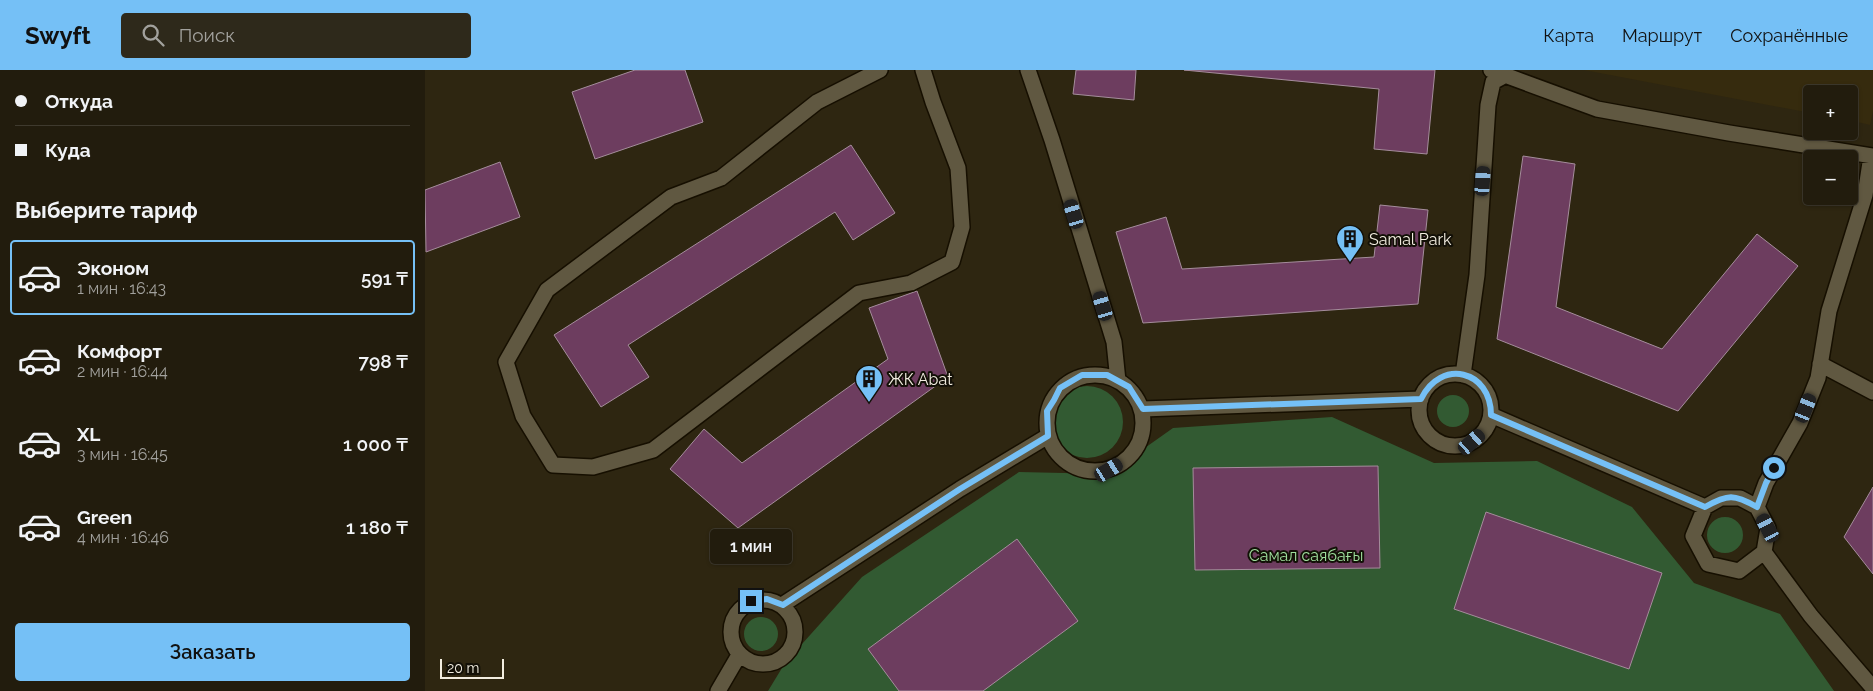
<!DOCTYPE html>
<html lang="ru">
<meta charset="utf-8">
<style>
:root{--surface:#221c0d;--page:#2e291b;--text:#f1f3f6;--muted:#a2a19d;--line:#3f3a2e;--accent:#75c0f6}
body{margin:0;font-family:Raleway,sans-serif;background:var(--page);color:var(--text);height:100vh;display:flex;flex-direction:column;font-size:19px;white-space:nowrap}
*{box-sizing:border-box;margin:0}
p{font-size:16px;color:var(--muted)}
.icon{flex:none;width:28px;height:28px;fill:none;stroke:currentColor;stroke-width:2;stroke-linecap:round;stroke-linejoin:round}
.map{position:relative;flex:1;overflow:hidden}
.drawer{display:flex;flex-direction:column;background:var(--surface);width:425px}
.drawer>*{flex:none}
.top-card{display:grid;align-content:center;height:110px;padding:0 15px;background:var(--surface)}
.buttons{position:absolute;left:1378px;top:15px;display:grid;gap:10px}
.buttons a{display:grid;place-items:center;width:55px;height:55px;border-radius:5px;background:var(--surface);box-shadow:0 1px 4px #0004,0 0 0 1px var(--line);font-size:25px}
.scale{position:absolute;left:15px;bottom:12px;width:64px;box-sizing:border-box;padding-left:5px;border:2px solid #f2ede0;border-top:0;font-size:14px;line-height:18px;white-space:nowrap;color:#f2ede0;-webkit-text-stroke:4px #131007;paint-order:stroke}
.end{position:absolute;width:22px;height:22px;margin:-11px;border:6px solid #75c0f6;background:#111;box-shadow:0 0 0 2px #111}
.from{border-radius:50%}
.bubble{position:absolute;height:35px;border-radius:5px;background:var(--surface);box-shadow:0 1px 4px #0004,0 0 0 1px var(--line);font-size:16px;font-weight:600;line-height:35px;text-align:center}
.car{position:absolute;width:15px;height:30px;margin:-15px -8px;border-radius:6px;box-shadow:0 0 4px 1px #0007;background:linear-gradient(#222 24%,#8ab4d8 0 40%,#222 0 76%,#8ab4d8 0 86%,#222 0)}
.top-card b{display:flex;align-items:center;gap:18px;height:48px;font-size:19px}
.top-card b+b{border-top:1px solid var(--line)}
.top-card i{width:12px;height:12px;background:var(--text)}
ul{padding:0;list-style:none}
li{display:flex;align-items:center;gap:15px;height:75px;margin:0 10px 8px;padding:0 5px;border:2px solid transparent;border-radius:5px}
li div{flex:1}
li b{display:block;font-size:19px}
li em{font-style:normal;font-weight:600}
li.selected{border-color:var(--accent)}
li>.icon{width:45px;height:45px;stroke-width:1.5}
h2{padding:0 15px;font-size:22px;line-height:60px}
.primary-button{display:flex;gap:10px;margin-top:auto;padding:10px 15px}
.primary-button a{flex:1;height:58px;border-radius:5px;background:var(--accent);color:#111;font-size:20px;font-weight:600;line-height:58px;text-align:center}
header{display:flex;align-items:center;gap:30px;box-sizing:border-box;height:70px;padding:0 25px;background:var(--accent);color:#111}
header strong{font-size:24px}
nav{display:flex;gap:28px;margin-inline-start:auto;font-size:18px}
.search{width:350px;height:45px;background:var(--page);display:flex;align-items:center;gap:12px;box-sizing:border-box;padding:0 18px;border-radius:5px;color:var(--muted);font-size:19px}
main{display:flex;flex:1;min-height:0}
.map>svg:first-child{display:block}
</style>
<header>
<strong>Swyft</strong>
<div class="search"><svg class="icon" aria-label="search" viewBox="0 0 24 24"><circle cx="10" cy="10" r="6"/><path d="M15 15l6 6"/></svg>Поиск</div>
<nav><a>Карта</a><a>Маршрут</a><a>Сохранённые</a></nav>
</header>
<main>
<section class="drawer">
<div class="top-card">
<b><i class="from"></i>Откуда</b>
<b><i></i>Куда</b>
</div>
<h2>Выберите тариф</h2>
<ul>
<li class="selected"><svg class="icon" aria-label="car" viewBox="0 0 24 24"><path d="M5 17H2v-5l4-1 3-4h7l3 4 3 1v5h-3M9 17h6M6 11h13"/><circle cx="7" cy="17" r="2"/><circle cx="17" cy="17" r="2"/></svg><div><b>Эконом</b><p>1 мин · 16:43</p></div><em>591 ₸</em></li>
<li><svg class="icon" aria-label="car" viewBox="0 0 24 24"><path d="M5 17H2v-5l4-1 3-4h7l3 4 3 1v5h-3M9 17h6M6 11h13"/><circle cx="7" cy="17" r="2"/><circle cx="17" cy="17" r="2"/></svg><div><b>Комфорт</b><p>2 мин · 16:44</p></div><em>798 ₸</em></li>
<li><svg class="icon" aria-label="car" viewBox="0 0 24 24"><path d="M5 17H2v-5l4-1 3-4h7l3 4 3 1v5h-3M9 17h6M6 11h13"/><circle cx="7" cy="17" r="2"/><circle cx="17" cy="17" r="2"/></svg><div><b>XL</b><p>3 мин · 16:45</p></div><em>1 000 ₸</em></li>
<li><svg class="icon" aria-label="car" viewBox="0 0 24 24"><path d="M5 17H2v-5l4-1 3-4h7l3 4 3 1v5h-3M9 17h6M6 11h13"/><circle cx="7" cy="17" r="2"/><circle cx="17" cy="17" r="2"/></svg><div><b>Green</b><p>4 мин · 16:46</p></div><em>1 180 ₸</em></li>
</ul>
<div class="primary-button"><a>Заказать</a></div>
</section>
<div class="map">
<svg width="1448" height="621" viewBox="0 0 1448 621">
<rect width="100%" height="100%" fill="#2e2611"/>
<path fill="#362b0e" d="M 1159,0 L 1448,0 L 1448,41 L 1445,55 L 1424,50 L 1424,24 L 1386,24 L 1386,43 Z"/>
<path fill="#325a32" d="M626 352a36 36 0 1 1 72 0a36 36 0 1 1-72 0Z
M1012 341a16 16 0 1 1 32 0a16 16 0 1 1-32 0Z
M 907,347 L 1009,393 L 1112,391 L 1207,437 L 1269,513 L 1355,544 L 1409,621 L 343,621 L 360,593 L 437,507 L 594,402 L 683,404 L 748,358 Z
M1282 465a18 18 0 1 1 36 0a18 18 0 1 1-36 0Z
M319 564a17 17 0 1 1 34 0a17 17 0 1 1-34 0Z"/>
<path fill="#6d3d5f" stroke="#a58d9c" d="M 210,0 L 260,0 L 278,52 L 170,89 L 147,22 Z
M 651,0 L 711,0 L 709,30 L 648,24 Z
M 759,0 L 1010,0 L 1002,84 L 949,79 L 954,19 Z
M 426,75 L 470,143 L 428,170 L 410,142 L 203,275 L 224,307 L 176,337 L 129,265 Z
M 1098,86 L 1150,94 L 1131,237 L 1237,279 L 1332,164 L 1373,196 L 1253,341 L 1072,269 Z
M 75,92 L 95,147 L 1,182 L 0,120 Z
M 955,135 L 1003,140 L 993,234 L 718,253 L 691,162 L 741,147 L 757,199 L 949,187 Z
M 492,221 L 523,307 L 313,458 L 245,399 L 279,359 L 317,393 L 463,289 L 444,238 Z
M 953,396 L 955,498 L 770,500 L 768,398 Z
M 1448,417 L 1448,504 L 1419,467 Z
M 1061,442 L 1237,503 L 1204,599 L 1029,539 Z
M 592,469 L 653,551 L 558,621 L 474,621 L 443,579 Z"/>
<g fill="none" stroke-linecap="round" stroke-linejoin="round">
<defs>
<path id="minor" d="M 455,0 L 392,32 L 296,108 L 246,127 L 122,220 L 81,292 L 98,346 L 128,395 L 168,397 L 228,380 L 434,223 L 486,213 L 527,192 L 537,157 L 533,98 L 508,32 L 498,0
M 603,0 L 627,70 L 689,272 L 693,311
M 1066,0 L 1172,39 L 1304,63 L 1448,86
M 1395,294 L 1448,322
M994 340a36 36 0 1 1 72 0a36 36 0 1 1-72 0Z
M622 353a48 48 0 1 1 96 0a48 48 0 1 1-96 0Z
M 1038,305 L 1052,205 L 1063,35 L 1068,12 L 1079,6
M 718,339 L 996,329
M 1066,345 L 1280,437
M 1296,428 L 1315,428 L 1332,437 L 1343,458 L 1339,482 L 1314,501 L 1283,494 L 1268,466 L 1280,437 Z
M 1332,437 L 1341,413 L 1375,353 L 1393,308 L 1404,241 L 1440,125 L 1446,86
M 1339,482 L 1386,546 L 1448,618
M306 562a32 32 0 1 1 64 0a32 32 0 1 1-64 0Z
M 357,535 L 535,419 L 623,366
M 293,621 L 314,585"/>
</defs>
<use href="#minor" stroke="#160f00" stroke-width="18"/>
<use href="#minor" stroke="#605841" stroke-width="15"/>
</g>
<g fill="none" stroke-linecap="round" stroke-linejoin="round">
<path stroke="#75c0f6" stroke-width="6" d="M 326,531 L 342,529 L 358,535 L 535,419 L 623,366 L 622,341 L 629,330 L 635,318 L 657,305 L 682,305 L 704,317 L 718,339 L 996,329 C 1016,288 1066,300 1066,345 L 1280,437 C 1303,424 1309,424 1332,437 L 1341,413 L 1349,398"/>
</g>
<defs>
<symbol id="building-pin" viewBox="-11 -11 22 30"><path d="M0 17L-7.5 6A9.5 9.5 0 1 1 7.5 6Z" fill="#75c0f6" stroke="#131007"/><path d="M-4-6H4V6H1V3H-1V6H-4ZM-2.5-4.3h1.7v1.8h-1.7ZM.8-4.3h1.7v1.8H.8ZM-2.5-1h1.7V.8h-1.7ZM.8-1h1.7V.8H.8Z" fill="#111"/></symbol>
</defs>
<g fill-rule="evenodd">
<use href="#building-pin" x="909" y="153" width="32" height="43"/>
<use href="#building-pin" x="428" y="293" width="32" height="43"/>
</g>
<g text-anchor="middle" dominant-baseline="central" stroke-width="4" stroke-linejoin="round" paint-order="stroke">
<g font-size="16" fill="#f2ede0" stroke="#131007" text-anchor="start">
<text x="944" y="169">Samal Park</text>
<text x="463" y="309">ЖК Abat</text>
</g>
<g font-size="16" fill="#9ede9c" stroke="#131007">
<text x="881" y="485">Самал саябағы</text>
</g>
</g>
</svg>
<div class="buttons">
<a>+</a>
<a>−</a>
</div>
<div class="scale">20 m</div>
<i class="end from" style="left:1349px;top:398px"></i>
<i class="end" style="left:326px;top:531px"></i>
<div class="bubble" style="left:285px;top:459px;width:82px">1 мин</div>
<i class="car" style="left:1058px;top:111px;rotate:4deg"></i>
<i class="car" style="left:649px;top:144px;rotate:343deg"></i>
<i class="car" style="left:678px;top:236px;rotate:343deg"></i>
<i class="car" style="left:1381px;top:338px;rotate:22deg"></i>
<i class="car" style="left:1047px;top:372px;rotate:49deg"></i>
<i class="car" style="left:684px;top:400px;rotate:59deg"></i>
<i class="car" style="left:1343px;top:458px;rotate:332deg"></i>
</div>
</main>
